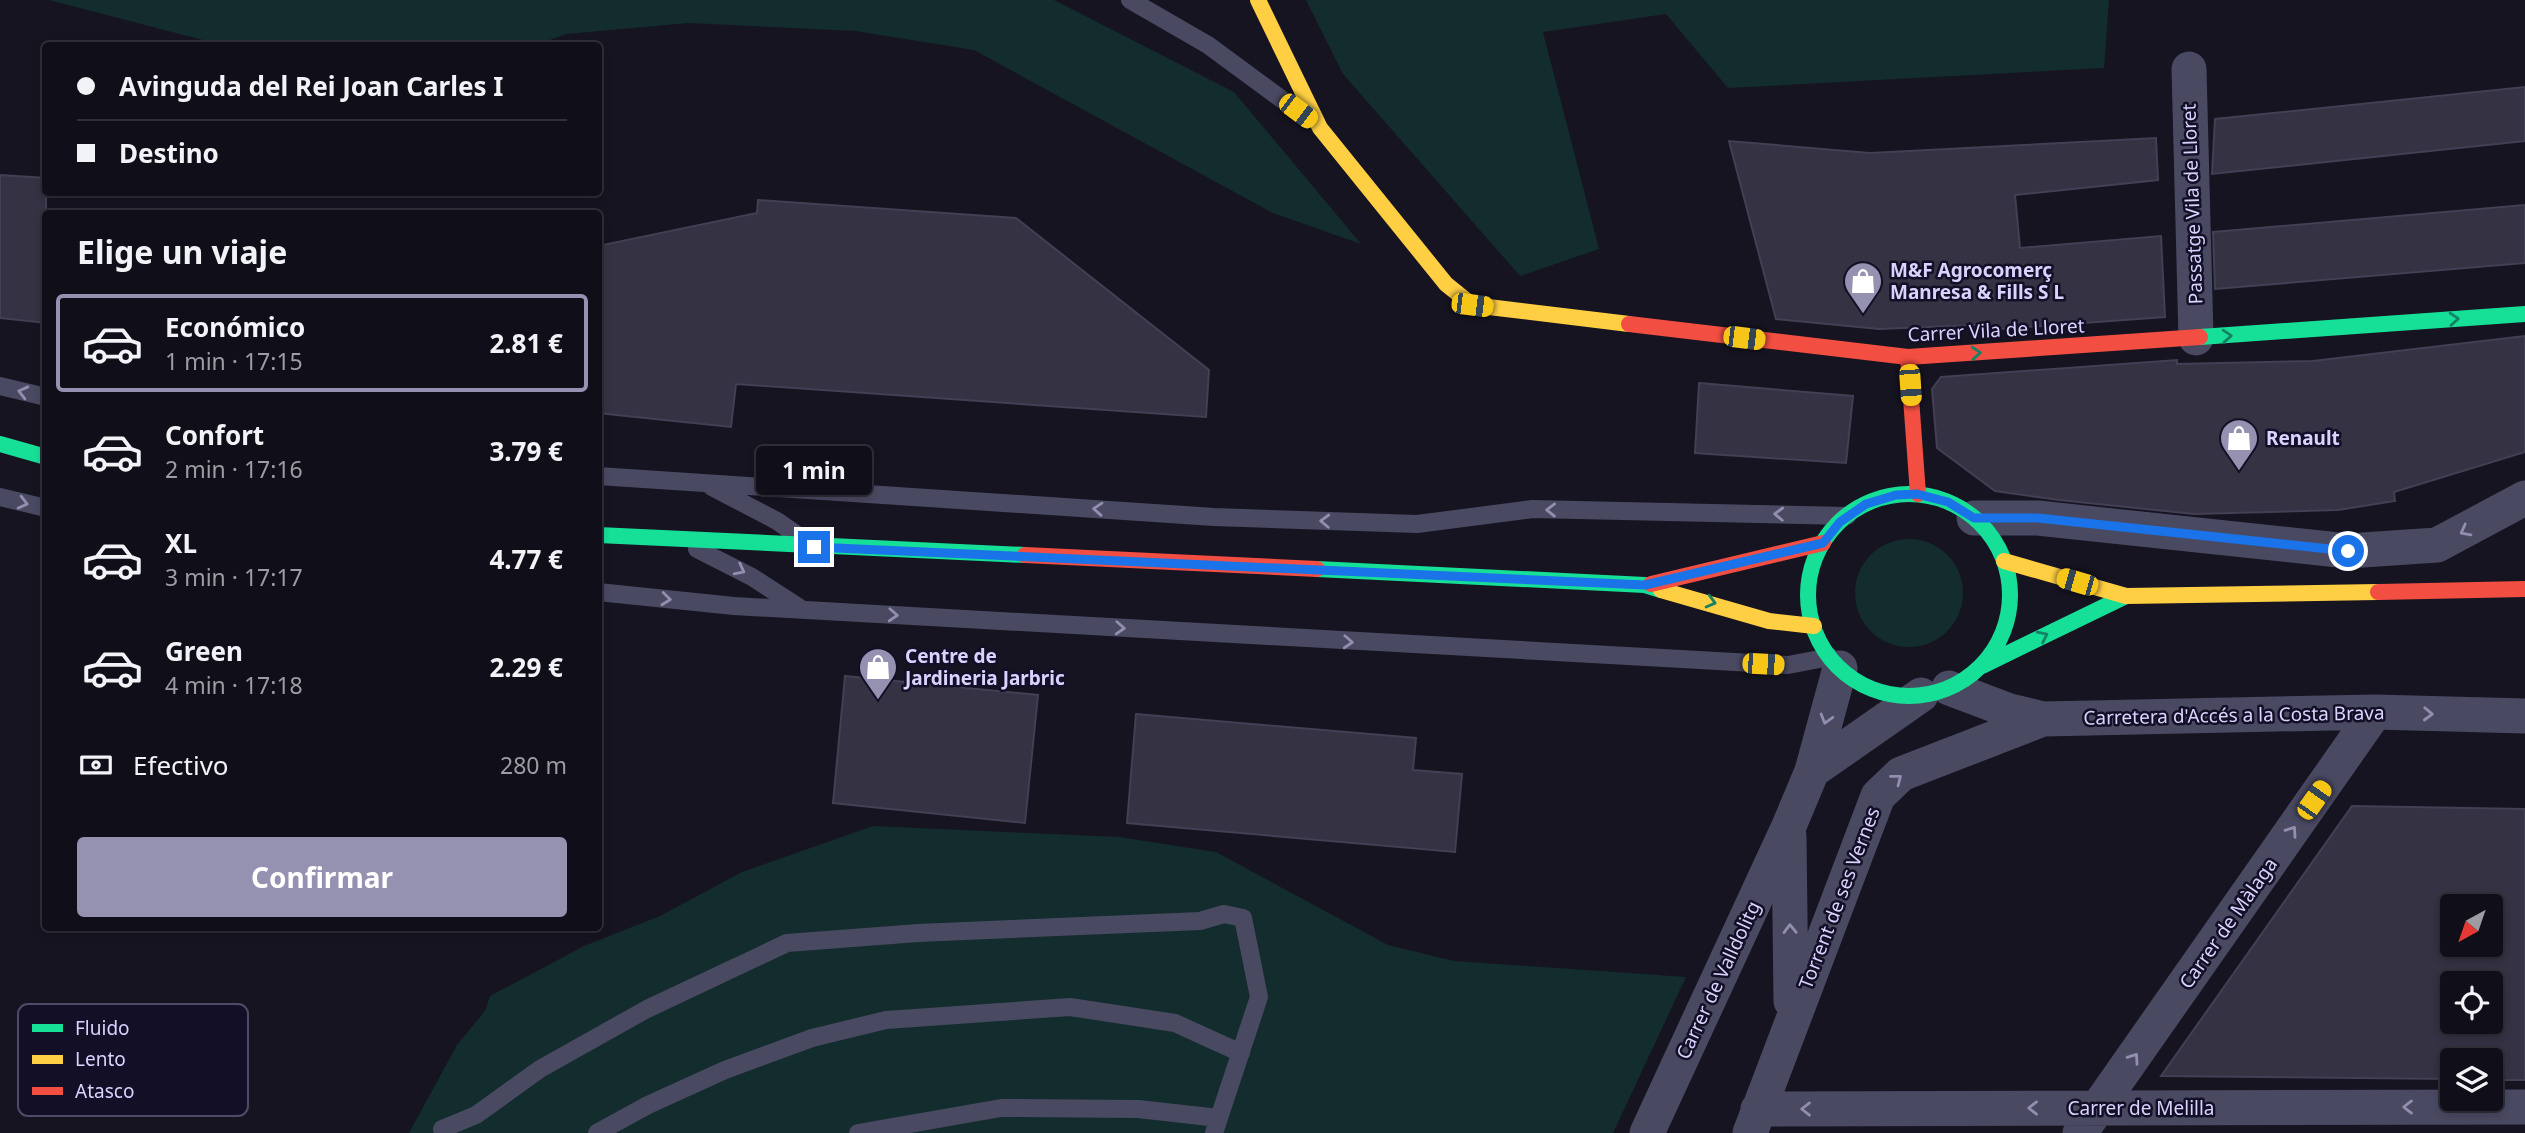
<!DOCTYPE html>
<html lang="es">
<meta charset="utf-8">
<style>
:root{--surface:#100f19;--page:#191822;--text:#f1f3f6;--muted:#9c9ca2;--line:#302f38;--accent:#9591b1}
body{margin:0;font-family:"Noto Sans",sans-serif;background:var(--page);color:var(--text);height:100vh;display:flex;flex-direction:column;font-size:26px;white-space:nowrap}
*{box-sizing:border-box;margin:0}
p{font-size:23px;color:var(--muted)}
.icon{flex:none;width:38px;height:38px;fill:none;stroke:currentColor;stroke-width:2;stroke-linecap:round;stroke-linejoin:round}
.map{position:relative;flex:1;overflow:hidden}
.details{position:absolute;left:42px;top:210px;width:560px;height:721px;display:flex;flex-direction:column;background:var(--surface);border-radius:7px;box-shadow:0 4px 10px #0003,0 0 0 2px var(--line)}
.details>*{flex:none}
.hud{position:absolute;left:42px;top:42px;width:560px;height:154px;border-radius:7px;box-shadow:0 4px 10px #0003,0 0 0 2px var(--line);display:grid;align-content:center;height:154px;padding:0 35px;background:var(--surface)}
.needle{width:46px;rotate:220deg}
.fabs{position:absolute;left:2440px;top:894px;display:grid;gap:14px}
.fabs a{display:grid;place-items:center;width:63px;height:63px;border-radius:7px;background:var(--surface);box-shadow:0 4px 10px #0003,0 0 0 2px var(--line);font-size:35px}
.end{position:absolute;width:32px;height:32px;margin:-16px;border:9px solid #1a73e8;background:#fff;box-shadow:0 0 0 4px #fff}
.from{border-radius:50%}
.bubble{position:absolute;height:49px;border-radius:7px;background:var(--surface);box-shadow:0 4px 10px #0003,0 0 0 2px var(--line);font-size:23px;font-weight:700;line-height:49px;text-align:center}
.car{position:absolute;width:21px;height:42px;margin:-21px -10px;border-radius:9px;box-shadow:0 0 5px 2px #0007;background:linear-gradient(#f5c518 24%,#345 0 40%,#f5c518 0 76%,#345 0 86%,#f5c518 0)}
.hud b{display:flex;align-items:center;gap:24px;height:66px;font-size:26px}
.hud b+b{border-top:2px solid var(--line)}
.hud i{width:18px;height:18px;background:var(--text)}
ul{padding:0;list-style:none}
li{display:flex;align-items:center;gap:21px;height:98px;margin:0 14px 10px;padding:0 21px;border:4px solid transparent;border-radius:7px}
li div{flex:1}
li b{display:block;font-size:26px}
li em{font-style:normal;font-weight:700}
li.on{border-color:var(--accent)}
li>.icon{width:63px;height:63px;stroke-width:1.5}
h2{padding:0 35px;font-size:32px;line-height:84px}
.pay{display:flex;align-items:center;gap:18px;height:77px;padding:0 35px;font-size:26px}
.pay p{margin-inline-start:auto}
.primary-button{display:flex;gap:14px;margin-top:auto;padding:14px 35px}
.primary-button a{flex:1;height:80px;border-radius:7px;background:var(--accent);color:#fff;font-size:28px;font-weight:700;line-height:80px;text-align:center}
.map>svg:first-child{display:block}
</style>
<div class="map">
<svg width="2525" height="1133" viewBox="0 0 2525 1133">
<rect width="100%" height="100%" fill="#161421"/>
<path fill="#132c2d" d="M 49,0 L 1054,0 L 1234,92 L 1361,244 L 1273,213 L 974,50 L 855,31 L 689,23 L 566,34 L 536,45 L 222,45 Z
M 1306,0 L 2109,0 L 2104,68 L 1728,88 L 1666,14 L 1543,32 L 1599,249 L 1520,276 L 1343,74 Z
M1855 593a54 54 0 1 1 108 0a54 54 0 1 1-108 0Z
M 873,826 L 1119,837 L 1216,852 L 1388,945 L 1454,961 L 1686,977 L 1613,1133 L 409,1133 L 457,1045 L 485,1011 L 490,996 L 584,946 L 660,916 L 742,872 Z"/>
<path fill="#343243" stroke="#433f54" stroke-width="2" fill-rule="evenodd" d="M 2525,87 L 2525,141 L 2212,174 L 2215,119 Z
M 2156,138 L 2158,180 L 2015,195 L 2020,248 L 2161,236 L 2165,317 L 1973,331 L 1977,325 L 1879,329 L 1776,319 L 1729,141 L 1870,153 Z
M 0,175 L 46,178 L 46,323 L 0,318 Z
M 758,200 L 1016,218 L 1209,370 L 1206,417 L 736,384 L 731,427 L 598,413 L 598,246 L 757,213 Z
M 2525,205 L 2525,263 L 2215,289 L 2213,232 Z
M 2525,336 L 2525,452 L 2394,492 L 2395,501 L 2338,510 L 2194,514 L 2059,500 L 1995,491 L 1937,448 L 1932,389 L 1941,377 L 2177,360 L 2177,364 L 2313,361 Z
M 1699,383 L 1853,396 L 1846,463 L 1695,453 Z
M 845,676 L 1038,695 L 1025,823 L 833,803 Z
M 1136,714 L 1416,738 L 1413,770 L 1462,774 L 1455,852 L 1127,823 Z
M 2352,806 L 2525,809 L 2525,1080 L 2490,1080 L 2490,1060 L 2452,1060 L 2452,1079 L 2161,1076 ZM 2452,906 L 2490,906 L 2490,945 L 2452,945 ZM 2452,984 L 2490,984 L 2490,1022 L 2452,1022 Z"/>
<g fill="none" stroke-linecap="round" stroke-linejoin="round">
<path stroke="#4a4962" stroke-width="18" d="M 1130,0 L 1208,45 L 1303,115
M 0,386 L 46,397
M 598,476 L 1214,517 L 1417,524 L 1533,509 L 1847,516
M 712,487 L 777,521 L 800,537
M 0,497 L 46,508
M 697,549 L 752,577 L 800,608
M 598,592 L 734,606 L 1788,665 L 1830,657
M 444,1133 L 442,1129 L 476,1115 L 540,1069 L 647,1009 L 787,943 L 918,933 L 1200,921 L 1224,914 L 1243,918 L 1259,997 L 1214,1133
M 597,1133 L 648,1105 L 725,1070 L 812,1038 L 886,1020 L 1070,1007 L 1175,1023 L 1241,1053
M 858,1133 L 1001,1108 L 1138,1109 L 1219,1118"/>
<path stroke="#4a4962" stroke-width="35" d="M 2189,69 L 2196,338
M 1974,518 L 2038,518 L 2348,551 L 2437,545 L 2525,498
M 1949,688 L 2010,711 L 2043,719 L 2375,712 L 2525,716
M 1812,771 L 1921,695
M 1789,836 L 1791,1001
M 1758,1109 L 2525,1107
M 1647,1133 L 1789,826 L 1812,771 L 1840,668
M 1750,1133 L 1878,796 L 1901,774 L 2043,719
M 2080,1133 L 2375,712"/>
<path stroke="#16e098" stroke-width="16" d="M 2200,337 L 2525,314
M 0,444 L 46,457
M1808 595a101 101 0 1 1 202 0a101 101 0 1 1-202 0Z
M 598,535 L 1025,555
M 1317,569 L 1645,585 L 1661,590
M 1982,666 L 2126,596"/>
<path stroke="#ffcf43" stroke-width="16" d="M 1258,0 L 1320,128 L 1446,284 L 1472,305 L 1629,324
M 2004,561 L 2126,596 L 2378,592
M 1661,590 L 1769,621 L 1814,626"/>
<path stroke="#f24e42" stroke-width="16" d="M 1629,324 L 1908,357 L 2200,337
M 1908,357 L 1918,494
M 1025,555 L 1317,569
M 1651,584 L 1823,543
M 2378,592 L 2525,589"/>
</g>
<defs><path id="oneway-chevron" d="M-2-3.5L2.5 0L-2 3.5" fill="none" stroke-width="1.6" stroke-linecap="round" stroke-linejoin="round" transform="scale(1.75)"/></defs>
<g stroke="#158265">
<use href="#oneway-chevron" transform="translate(2454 319) rotate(-4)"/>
<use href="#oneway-chevron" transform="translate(2227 336) rotate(-4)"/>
<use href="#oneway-chevron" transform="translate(1976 353) rotate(-4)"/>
<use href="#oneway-chevron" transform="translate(1711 602) rotate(15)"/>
<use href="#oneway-chevron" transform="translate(2043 636) rotate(-26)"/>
</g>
<g stroke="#928eb0">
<use href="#oneway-chevron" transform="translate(23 392) rotate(-166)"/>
<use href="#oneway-chevron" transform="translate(23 503) rotate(14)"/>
<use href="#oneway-chevron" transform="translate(1098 509) rotate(-176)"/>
<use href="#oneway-chevron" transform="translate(1551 510) rotate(-179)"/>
<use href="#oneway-chevron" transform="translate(1779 514) rotate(-178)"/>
<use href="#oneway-chevron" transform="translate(1325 521) rotate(-178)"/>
<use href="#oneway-chevron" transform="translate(2465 531) rotate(152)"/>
<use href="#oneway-chevron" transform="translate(740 570) rotate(27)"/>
<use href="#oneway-chevron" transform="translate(666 599) rotate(6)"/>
<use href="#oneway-chevron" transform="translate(893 615) rotate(3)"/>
<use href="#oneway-chevron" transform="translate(1120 628) rotate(3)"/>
<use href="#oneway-chevron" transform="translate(1348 642) rotate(3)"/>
<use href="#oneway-chevron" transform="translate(2428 714) rotate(2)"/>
<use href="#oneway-chevron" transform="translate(1826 719) rotate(106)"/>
<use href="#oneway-chevron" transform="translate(1897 779) rotate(-38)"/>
<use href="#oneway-chevron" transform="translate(2292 831) rotate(-55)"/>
<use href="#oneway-chevron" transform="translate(1790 929) rotate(-91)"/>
<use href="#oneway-chevron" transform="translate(2134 1058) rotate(-55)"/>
<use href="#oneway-chevron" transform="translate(2408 1107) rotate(180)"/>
<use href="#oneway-chevron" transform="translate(2033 1108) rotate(180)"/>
<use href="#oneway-chevron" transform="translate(1806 1109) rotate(180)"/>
</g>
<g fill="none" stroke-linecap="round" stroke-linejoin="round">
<path stroke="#1a73e8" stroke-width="9" d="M 814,547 L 1645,585 L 1823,543 L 1840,522 L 1866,504 L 1896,495 L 1917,494 L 1948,502 L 1974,518 L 2038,518 L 2348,551"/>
</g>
<defs>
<symbol id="shop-pin" viewBox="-11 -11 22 30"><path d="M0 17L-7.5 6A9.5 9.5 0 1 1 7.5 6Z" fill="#9591b1" stroke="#130f26"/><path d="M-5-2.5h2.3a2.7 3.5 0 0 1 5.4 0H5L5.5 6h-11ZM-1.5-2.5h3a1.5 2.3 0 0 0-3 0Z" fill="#fff"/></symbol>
</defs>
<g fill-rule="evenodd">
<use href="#shop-pin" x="1841" y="259" width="44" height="60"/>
<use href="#shop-pin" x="2217" y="416" width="44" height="60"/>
<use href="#shop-pin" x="856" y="645" width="44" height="60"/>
</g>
<g text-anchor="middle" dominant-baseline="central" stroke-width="5" stroke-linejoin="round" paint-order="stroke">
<g font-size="19" fill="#d9d4ff" stroke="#130f26">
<text transform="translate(2192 204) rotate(-92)">Passatge Vila de Lloret</text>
<text transform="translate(1996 330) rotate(-3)">Carrer Vila de Lloret</text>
<text transform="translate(2234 715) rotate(-1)">Carretera d'Accés a la Costa Brava</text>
<text transform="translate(1839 898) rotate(-69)">Torrent de ses Vernes</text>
<text transform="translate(2228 923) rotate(-55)">Carrer de Màlaga</text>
<text transform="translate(1718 980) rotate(-65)">Carrer de Valldolitg</text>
<text x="2141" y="1108">Carrer de Melilla</text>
</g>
<g font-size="19" font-weight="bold" fill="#d9d4ff" stroke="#130f26" text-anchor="start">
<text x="1890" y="270">M&amp;F Agrocomerç<tspan x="1890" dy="22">Manresa &amp; Fills S L</tspan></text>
<text x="2266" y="438">Renault</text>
<text x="905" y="656">Centre de<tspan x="905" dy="22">Jardineria Jarbric</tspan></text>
</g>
</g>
<rect x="18" y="1004" width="230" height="112" rx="10" fill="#130f26" stroke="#4e4a67" stroke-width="2"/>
<rect x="32" y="1024" width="31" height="8" fill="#16e098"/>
<rect x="32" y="1055" width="31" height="9" fill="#ffcf43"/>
<rect x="32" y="1087" width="31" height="8" fill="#f24e42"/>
<g font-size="19" fill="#d9d4ff">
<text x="75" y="1035">Fluido</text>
<text x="75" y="1066">Lento</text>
<text x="75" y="1098">Atasco</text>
</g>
</svg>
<div class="fabs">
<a><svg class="needle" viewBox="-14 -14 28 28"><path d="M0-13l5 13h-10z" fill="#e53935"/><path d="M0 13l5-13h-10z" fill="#9c9ca2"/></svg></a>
<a><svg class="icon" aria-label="locate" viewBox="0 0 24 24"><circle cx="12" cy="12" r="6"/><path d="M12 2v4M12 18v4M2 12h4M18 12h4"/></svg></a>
<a><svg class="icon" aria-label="layers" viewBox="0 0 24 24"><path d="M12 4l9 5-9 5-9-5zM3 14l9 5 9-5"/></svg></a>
</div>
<i class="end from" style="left:2348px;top:551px"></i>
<i class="end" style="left:814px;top:547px"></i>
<div class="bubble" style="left:756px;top:446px;width:116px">1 min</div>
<i class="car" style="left:1298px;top:111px;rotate:127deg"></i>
<i class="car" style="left:1472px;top:305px;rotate:97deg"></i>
<i class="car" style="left:1744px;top:338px;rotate:97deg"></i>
<i class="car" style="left:1910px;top:385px;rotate:176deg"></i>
<i class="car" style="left:2077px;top:582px;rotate:286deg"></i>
<i class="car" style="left:1763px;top:664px;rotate:93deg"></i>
<i class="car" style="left:2314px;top:800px;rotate:35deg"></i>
<div class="hud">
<b><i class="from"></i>Avinguda del Rei Joan Carles I</b>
<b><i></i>Destino</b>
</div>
<section class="details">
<h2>Elige un viaje</h2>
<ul>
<li class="on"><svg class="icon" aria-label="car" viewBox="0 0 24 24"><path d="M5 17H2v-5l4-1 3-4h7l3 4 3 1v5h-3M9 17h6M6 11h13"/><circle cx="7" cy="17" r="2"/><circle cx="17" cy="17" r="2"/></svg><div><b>Económico</b><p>1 min · 17:15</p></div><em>2.81 €</em></li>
<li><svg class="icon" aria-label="car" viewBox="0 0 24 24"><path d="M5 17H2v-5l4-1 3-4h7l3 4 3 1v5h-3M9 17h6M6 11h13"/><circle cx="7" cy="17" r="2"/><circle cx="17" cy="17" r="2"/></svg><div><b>Confort</b><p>2 min · 17:16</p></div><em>3.79 €</em></li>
<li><svg class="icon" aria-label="car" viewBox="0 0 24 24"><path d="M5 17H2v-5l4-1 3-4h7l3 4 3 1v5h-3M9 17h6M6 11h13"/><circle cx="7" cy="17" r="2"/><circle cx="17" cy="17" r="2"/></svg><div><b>XL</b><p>3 min · 17:17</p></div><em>4.77 €</em></li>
<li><svg class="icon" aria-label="car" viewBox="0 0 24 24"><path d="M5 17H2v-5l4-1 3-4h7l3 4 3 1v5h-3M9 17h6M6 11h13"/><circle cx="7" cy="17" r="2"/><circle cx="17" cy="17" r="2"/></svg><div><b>Green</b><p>4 min · 17:18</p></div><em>2.29 €</em></li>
</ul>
<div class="pay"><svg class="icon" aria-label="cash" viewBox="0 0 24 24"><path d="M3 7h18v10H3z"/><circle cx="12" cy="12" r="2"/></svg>Efectivo<p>280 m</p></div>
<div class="primary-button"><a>Confirmar</a></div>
</section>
</div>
